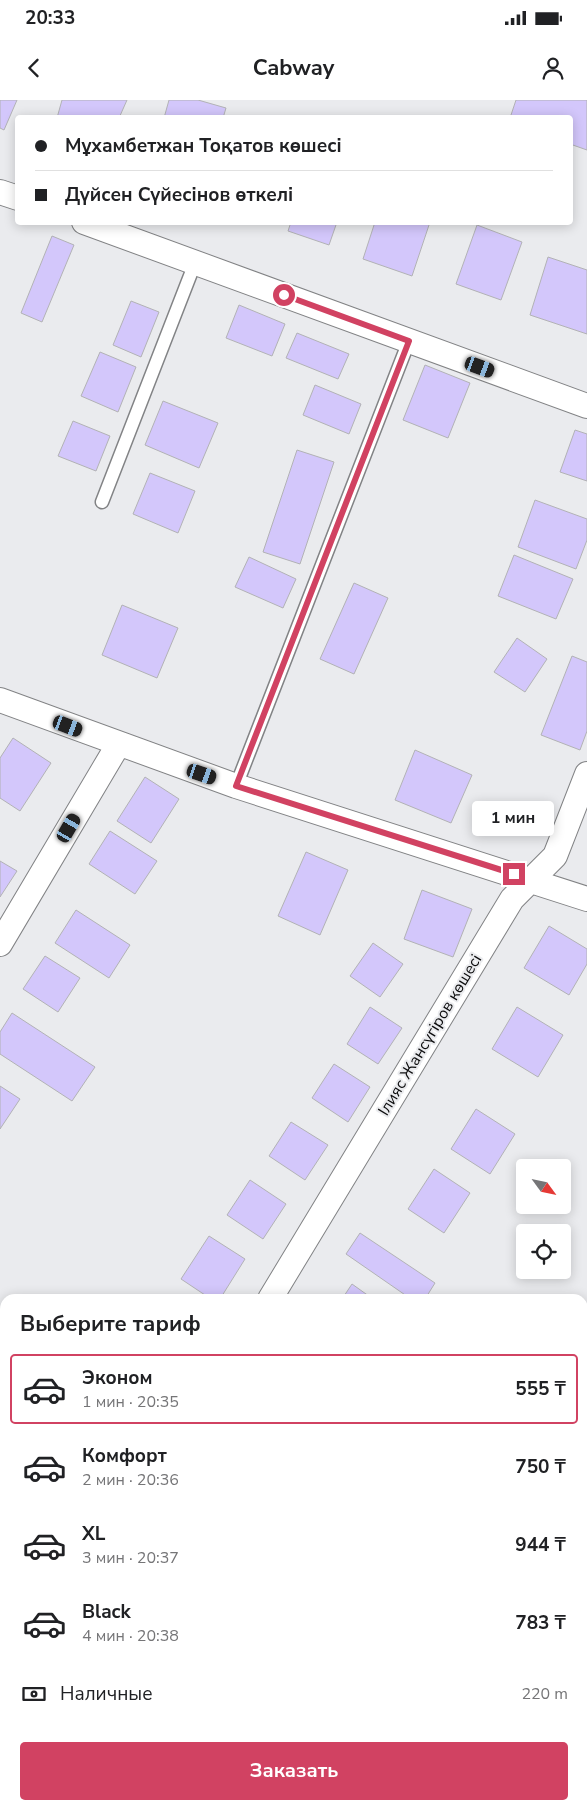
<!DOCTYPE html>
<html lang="ru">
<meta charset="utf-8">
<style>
:root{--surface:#fff;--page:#f6f6f6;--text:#202124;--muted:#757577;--line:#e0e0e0;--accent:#d14262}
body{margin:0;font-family:"Nunito Sans",sans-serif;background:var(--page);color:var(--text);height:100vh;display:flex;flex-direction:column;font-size:19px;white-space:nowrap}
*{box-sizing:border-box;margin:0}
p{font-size:16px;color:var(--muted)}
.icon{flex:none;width:28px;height:28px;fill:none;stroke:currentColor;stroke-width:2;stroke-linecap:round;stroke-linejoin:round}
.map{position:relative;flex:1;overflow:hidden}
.side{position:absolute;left:0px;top:1194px;width:588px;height:516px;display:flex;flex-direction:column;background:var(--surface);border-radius:15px 15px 0 0;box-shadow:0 2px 12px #0003}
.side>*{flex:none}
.guide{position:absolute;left:15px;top:15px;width:558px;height:110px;border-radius:5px;box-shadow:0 2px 12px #0003;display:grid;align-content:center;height:110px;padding:0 20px;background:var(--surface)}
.needle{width:32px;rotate:123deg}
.controls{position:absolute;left:516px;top:1059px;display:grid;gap:10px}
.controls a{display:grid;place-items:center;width:55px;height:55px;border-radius:5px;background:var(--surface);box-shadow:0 2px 12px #0003;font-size:25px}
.end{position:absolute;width:22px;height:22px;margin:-11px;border:6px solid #d14262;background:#fff;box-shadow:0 0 0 2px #fff}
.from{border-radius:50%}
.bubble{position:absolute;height:35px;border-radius:5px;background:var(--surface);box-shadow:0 2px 12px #0003;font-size:16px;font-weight:700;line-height:35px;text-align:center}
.car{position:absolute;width:15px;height:30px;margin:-15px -8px;border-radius:6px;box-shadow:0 0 4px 1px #0007;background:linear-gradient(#222 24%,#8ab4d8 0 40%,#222 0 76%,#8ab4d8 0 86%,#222 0)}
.guide b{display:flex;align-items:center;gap:18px;height:48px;font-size:19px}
.guide b+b{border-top:1px solid var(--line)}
.guide i{width:12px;height:12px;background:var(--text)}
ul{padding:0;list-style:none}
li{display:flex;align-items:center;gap:15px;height:70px;margin:0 10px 8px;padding:0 10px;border:2px solid transparent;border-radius:5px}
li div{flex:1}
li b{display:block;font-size:19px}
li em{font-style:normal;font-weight:700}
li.active{border-color:var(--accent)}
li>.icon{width:45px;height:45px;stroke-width:1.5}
h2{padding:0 20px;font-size:22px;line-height:60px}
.pay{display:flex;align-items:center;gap:12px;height:55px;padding:0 20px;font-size:19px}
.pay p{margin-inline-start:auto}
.button{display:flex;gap:10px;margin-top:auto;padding:10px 20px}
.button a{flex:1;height:58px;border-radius:5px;background:var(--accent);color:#fff;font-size:20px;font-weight:700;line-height:58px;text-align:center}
.status{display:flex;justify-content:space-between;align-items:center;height:35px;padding:0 25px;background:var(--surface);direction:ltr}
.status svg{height:14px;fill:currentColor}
header{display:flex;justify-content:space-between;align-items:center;height:65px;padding:0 20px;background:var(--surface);font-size:22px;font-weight:700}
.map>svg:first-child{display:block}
</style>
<div class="status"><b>20:33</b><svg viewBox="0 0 49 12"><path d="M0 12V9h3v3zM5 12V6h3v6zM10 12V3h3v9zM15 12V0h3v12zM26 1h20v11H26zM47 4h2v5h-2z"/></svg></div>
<header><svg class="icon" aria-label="back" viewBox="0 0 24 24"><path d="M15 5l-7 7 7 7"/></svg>Cabway<svg class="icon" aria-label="person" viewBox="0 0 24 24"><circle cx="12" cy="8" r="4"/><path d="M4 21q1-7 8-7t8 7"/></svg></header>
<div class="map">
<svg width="587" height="1709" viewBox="0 0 587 1709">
<rect width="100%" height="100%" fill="#eaebee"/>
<path fill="#d3c7fb" stroke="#b2b2b5" d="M 0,0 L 17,0 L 4,30 L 0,28 Z
M 62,0 L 127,0 L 119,18 L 57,18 Z
M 169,0 L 198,0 L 226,8 L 223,18 L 164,18 Z
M 516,0 L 587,0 L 587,50 L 570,44 L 570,18 L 510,18 Z
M 291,122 L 337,122 L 329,145 L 288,131 Z
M 375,122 L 430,122 L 412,176 L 363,159 Z
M 477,125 L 522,142 L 501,200 L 456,184 Z
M 52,136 L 74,145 L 42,222 L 21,213 Z
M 548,157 L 587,170 L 587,234 L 530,215 Z
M 131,201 L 159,212 L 141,257 L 113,245 Z
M 239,205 L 285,224 L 272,256 L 226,238 Z
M 297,233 L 349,254 L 338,279 L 286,258 Z
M 100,252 L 136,267 L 118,312 L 81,296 Z
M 425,265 L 470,283 L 448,338 L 403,320 Z
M 315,285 L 361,304 L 349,334 L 303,315 Z
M 163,301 L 218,323 L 199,368 L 145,345 Z
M 73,321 L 110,336 L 96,371 L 58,356 Z
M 575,330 L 587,334 L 587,381 L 560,372 Z
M 297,350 L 334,362 L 300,464 L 263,452 Z
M 150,373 L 195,391 L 178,433 L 133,414 Z
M 535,400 L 587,419 L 587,440 L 576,469 L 518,447 Z
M 514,455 L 573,479 L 556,519 L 498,496 Z
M 249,457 L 296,479 L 283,508 L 235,487 Z
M 354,483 L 388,498 L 354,574 L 320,559 Z
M 122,505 L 178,528 L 157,578 L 102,555 Z
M 517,538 L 547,559 L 525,592 L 494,572 Z
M 572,556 L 587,562 L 587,631 L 580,650 L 541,635 Z
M 13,638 L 51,663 L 20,711 L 0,698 L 0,658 Z
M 415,650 L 472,675 L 451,723 L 395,700 Z
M 145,677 L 179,699 L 151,743 L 117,721 Z
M 110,731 L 157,761 L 135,794 L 89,764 Z
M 306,752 L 348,770 L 320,835 L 278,816 Z
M 0,761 L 17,771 L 0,797 Z
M 422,790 L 472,809 L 453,857 L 404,839 Z
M 76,810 L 130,845 L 109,878 L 55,843 Z
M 549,826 L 587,849 L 587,864 L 569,895 L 524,868 Z
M 373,843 L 403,864 L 380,897 L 350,876 Z
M 45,856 L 80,878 L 58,912 L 23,889 Z
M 370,907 L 402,928 L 378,964 L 347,944 Z
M 517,907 L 563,935 L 538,977 L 492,949 Z
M 12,913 L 95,967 L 72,1001 L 0,954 L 0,932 Z
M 334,964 L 370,987 L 348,1022 L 312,998 Z
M 0,986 L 20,999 L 0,1029 Z
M 476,1009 L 515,1034 L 490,1074 L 451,1049 Z
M 291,1022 L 328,1045 L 305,1080 L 269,1056 Z
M 434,1069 L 470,1093 L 444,1133 L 408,1109 Z
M 250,1080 L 286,1104 L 263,1139 L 227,1115 Z
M 360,1133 L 435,1183 L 425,1199 L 411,1199 L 346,1154 Z
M 209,1136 L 245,1159 L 220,1199 L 211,1199 L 181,1179 Z
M 352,1184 L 373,1199 L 342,1199 Z
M 582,1276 L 587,1280 L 587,1388 L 582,1395 Z
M 5,1372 L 5,1402 L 0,1399 L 0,1380 Z
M 5,1423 L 5,1467 L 0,1464 L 0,1431 Z
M 0,1502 L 5,1506 L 5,1515 L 0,1521 Z
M 587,1647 L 587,1673 L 582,1670 L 582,1653 Z
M 14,1705 L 69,1705 L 73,1707 L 12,1709 Z
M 354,1705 L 396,1705 L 401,1709 L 351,1709 Z
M 538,1705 L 556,1705 L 562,1709 L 535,1709 Z"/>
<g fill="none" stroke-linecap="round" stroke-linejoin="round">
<defs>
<path id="lane" d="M 102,402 L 195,163
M 236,686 L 409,241"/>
<path id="street" d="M 0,92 L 18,98
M 84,122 L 587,306
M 0,600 L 236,686 L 587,799
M 0,844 L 118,645
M 270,1199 L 512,799 L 555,756 L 587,674
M 0,1589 L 5,1582"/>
<path id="secondary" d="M 582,1553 L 587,1546
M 462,1709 L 465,1705"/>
</defs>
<use href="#lane" stroke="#828385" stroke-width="15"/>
<use href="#street" stroke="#828385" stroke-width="26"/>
<use href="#secondary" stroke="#828385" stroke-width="30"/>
<use href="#lane" stroke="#fff" stroke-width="12"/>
<use href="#street" stroke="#fff" stroke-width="24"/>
<use href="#secondary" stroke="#dbe7f9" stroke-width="28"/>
</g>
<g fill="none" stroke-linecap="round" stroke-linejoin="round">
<path stroke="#d14262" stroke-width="6" d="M 284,195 L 409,241 L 236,686 L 514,774"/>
</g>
<g text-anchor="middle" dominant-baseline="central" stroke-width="4" stroke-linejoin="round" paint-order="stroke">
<g font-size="16" fill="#0c0c0d" stroke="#eaebee">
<text transform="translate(430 935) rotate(-59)">Ілияс Жансүгіров көшесі</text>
</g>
</g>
</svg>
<div class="controls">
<a><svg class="needle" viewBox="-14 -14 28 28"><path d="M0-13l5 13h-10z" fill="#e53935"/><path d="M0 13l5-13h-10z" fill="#757577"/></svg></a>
<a><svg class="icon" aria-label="locate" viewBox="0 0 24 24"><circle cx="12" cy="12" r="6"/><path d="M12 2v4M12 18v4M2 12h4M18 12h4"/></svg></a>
</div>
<i class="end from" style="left:284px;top:195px"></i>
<i class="end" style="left:514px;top:774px"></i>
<div class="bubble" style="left:472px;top:701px;width:82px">1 мин</div>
<i class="car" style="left:480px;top:267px;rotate:110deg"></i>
<i class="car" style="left:68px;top:626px;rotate:111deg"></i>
<i class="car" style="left:202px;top:674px;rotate:109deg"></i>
<i class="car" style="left:69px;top:728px;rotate:30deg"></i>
<div class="guide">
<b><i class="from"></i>Мұхамбетжан Тоқатов көшесі</b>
<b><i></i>Дүйсен Сүйесінов өткелі</b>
</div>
<section class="side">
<h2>Выберите тариф</h2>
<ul>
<li class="active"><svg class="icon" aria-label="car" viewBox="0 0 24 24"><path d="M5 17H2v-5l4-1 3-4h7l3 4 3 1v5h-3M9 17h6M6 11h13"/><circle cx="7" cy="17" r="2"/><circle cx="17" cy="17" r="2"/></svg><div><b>Эконом</b><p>1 мин · 20:35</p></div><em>555 ₸</em></li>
<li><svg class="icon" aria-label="car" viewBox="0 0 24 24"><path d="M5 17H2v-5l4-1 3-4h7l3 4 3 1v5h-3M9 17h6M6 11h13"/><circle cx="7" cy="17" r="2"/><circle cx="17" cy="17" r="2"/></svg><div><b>Комфорт</b><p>2 мин · 20:36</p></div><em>750 ₸</em></li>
<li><svg class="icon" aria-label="car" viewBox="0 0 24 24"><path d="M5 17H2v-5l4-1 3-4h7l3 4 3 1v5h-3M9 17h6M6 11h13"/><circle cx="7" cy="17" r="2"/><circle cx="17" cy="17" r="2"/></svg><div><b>XL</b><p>3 мин · 20:37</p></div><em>944 ₸</em></li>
<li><svg class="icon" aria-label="car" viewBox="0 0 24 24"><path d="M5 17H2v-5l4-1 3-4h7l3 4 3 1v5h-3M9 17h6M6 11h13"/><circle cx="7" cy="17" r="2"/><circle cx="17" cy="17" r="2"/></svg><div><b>Black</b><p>4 мин · 20:38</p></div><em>783 ₸</em></li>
</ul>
<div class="pay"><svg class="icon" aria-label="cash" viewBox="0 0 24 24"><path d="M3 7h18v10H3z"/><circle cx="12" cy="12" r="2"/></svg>Наличные<p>220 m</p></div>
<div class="button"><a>Заказать</a></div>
</section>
</div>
